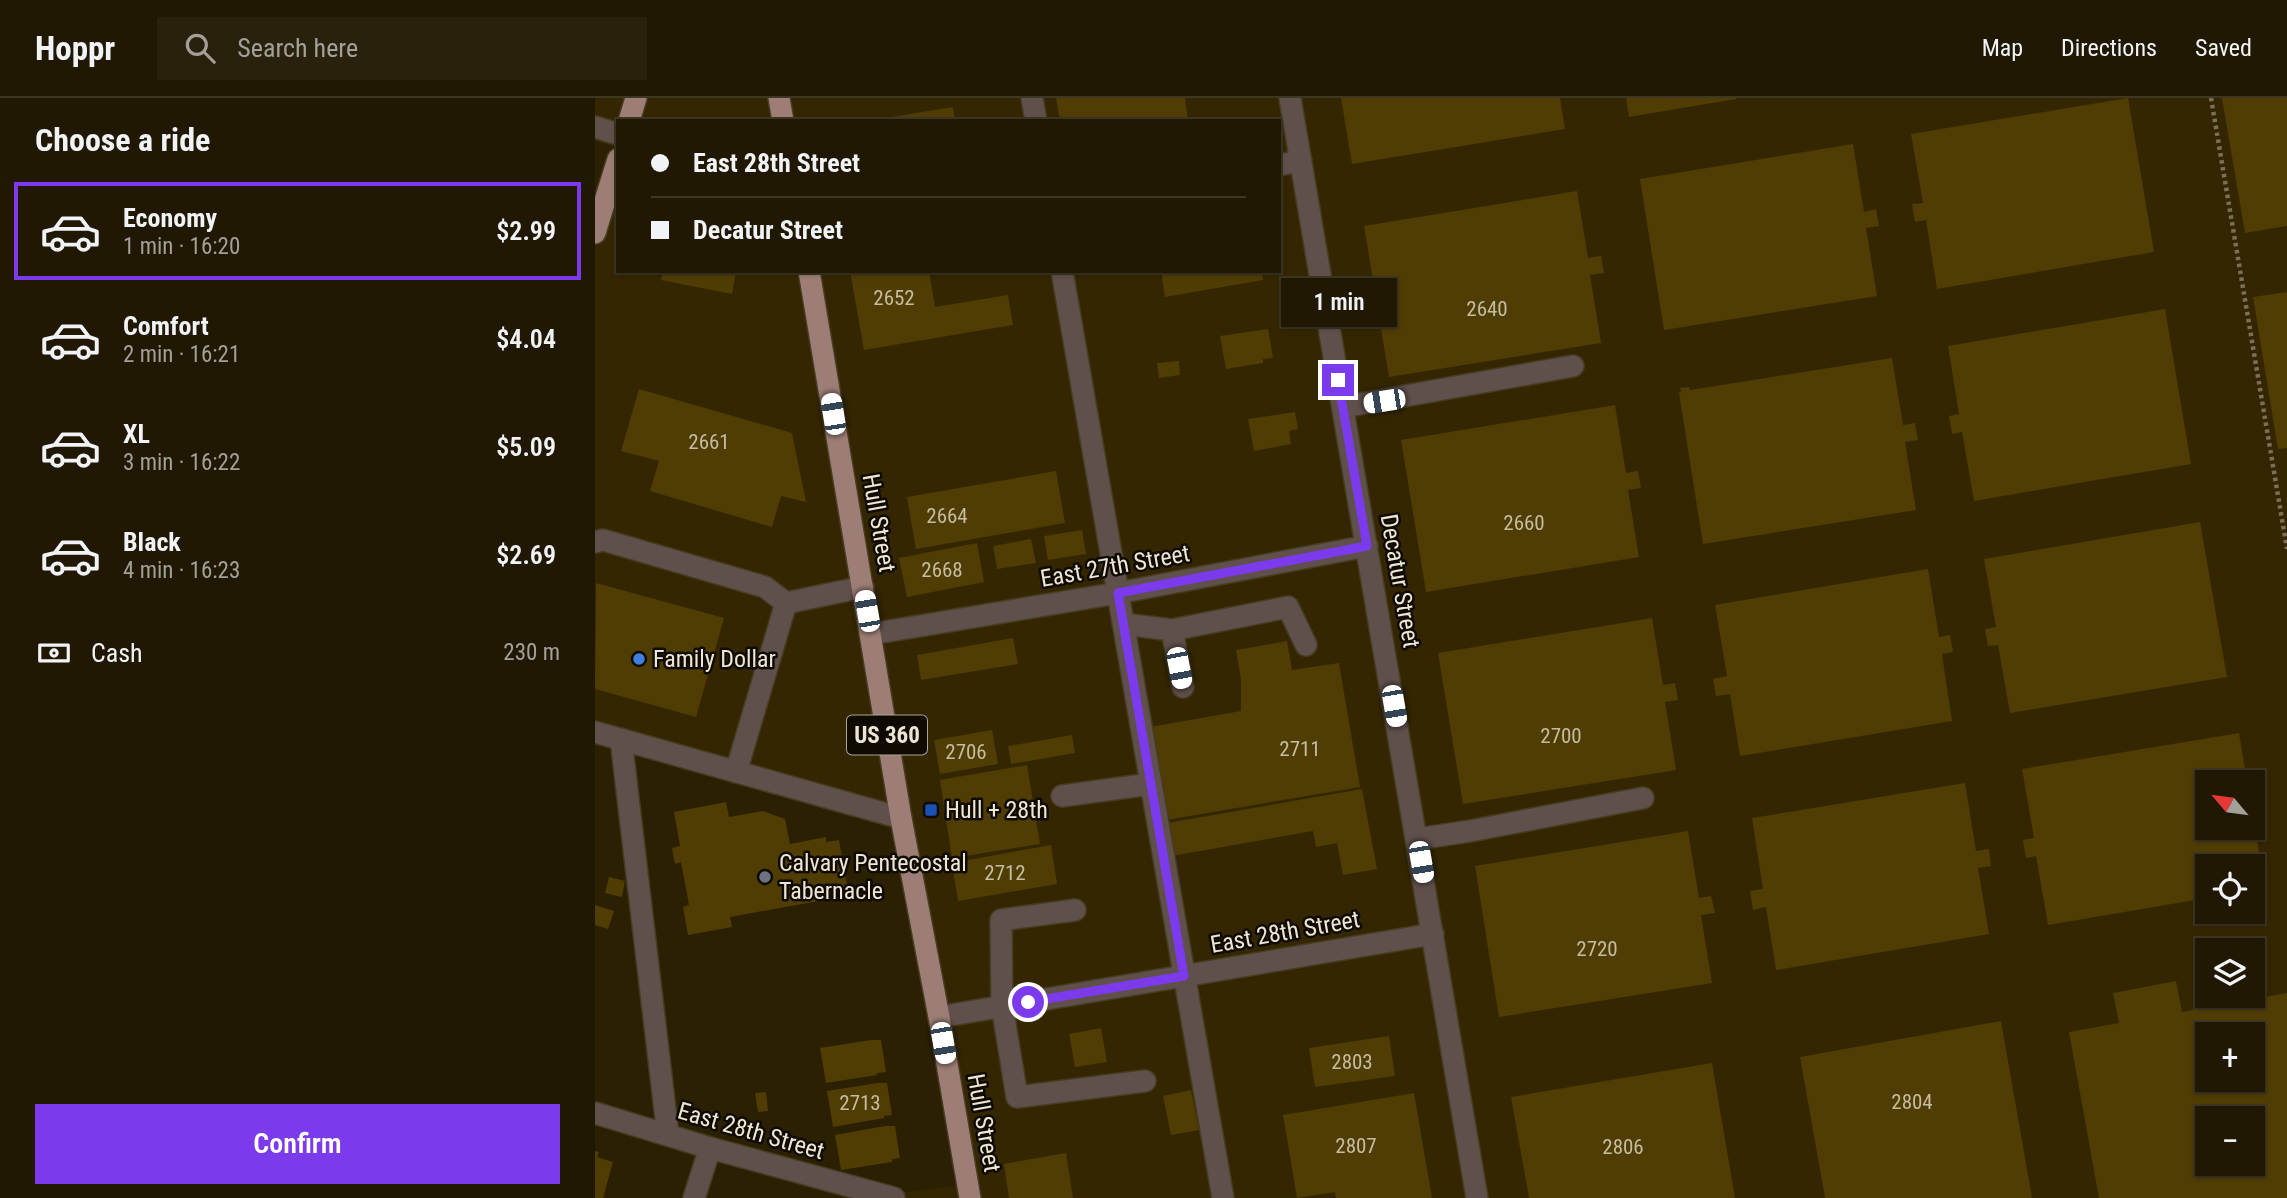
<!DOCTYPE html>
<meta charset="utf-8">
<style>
:root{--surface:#201802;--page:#28210c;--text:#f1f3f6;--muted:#a2a099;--line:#3d3724;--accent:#7c3aed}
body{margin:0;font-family:"Roboto Condensed",sans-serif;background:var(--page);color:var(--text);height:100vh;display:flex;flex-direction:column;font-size:26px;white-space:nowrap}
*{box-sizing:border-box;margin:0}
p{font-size:23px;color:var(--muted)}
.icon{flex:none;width:38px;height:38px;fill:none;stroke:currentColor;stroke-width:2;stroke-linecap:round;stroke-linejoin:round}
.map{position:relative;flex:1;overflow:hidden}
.details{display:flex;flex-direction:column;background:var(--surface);width:595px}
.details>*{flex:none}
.hud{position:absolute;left:21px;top:21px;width:665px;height:154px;border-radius:0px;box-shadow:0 2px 5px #0004,0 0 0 2px var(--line);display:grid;align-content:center;height:154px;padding:0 35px;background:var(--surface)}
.needle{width:46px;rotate:299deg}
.buttons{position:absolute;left:1600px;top:672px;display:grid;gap:14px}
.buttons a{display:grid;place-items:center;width:70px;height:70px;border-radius:0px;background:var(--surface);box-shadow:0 2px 5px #0004,0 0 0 2px var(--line);font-size:35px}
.end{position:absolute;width:32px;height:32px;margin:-16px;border:9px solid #7c3aed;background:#fff;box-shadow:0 0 0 4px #fff}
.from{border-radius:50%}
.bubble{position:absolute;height:49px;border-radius:0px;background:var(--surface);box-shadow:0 2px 5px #0004,0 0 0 2px var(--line);font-size:23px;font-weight:600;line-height:49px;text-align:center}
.car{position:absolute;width:21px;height:42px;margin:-21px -10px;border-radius:9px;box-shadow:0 0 5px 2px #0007;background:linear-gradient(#fff 24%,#345 0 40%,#fff 0 76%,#345 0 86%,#fff 0)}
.hud b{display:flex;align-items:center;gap:24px;height:66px;font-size:26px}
.hud b+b{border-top:2px solid var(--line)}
.hud i{width:18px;height:18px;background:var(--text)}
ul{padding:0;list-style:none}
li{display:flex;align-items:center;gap:21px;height:98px;margin:0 14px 10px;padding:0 21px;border:4px solid transparent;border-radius:0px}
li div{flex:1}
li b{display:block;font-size:26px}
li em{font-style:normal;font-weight:600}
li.on{border-color:var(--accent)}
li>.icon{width:63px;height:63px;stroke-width:1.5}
h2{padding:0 35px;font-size:32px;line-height:84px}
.pay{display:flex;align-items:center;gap:18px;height:77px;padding:0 35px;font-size:26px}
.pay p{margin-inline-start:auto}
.cta{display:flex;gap:14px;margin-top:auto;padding:14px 35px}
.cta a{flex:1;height:80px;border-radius:0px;background:var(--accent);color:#fff;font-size:28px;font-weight:600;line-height:80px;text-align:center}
header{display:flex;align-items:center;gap:42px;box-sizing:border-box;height:98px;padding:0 35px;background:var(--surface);border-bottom:2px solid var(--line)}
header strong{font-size:33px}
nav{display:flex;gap:38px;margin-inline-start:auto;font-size:24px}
.search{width:490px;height:63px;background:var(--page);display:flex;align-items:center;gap:18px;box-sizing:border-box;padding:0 24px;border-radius:0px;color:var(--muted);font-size:26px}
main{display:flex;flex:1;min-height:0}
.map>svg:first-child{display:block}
</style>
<header>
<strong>Hoppr</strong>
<div class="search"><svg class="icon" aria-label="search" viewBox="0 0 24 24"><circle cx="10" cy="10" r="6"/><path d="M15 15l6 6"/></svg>Search here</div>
<nav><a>Map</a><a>Directions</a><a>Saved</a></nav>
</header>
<main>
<section class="details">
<h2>Choose a ride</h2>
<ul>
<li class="on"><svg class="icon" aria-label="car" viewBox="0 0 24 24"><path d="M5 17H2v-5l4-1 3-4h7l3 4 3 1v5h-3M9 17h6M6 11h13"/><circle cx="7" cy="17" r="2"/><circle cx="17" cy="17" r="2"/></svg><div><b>Economy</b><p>1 min · 16:20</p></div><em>$2.99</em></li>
<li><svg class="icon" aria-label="car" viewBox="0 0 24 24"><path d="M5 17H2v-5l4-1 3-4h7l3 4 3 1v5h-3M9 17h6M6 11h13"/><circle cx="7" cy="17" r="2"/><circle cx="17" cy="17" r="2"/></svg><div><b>Comfort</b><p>2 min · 16:21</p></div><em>$4.04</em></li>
<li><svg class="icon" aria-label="car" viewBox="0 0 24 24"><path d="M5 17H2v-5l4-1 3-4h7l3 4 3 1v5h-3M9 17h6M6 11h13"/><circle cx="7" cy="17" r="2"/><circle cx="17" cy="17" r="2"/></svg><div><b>XL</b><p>3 min · 16:22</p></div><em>$5.09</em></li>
<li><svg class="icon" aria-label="car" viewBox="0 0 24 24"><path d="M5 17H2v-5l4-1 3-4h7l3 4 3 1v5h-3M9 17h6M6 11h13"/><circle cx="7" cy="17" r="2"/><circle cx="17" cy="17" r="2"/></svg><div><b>Black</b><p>4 min · 16:23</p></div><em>$2.69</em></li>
</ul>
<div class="pay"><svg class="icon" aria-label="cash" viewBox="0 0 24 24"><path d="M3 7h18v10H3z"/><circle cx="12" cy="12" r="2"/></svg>Cash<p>230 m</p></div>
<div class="cta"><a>Confirm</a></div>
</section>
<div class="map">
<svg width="1692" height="1100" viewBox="0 0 1692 1100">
<rect width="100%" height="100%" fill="#2b2002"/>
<path fill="#342600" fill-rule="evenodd" d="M 0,0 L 1692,0 L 1692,1100 L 260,1100 L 368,1087 L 307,720 L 0,633 L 0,129 L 23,55 L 23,173 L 684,173 L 684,23 L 23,23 L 23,50 L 0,43 ZM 1612,684 L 1657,684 L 1657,730 L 1612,730 ZM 1612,768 L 1657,768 L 1657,814 L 1612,814 ZM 1612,852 L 1657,852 L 1657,898 L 1612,898 ZM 1612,936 L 1657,936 L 1657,982 L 1612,982 ZM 1612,1020 L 1657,1020 L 1657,1066 L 1612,1066 Z"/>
<path fill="#503d04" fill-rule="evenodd" d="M 461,0 L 590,0 L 593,23 L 465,23 Z
M 746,0 L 965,0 L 970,31 L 757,66 Z
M 1031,0 L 1141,0 L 1141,1 L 1034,19 Z
M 1533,0 L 1559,154 L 1342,191 L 1331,122 L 1320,124 L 1317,106 L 1328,105 L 1316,36 Z
M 1627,0 L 1692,0 L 1692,128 L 1650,135 Z
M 358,9 L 360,23 L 285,23 L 285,21 Z
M 1258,46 L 1269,114 L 1281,111 L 1284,128 L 1271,130 L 1282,198 L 1069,232 L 1045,81 Z
M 982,93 L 993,160 L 1006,158 L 1009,175 L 995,177 L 1006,245 L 794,279 L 769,128 Z
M 68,173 L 141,173 L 137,196 L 66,182 Z
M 255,173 L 334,173 L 340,209 L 413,197 L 418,227 L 269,252 Z
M 566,173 L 667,173 L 668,182 L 570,199 Z
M 1692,194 L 1692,350 L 1683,351 L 1658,199 Z
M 1570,211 L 1596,366 L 1379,403 L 1367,334 L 1357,336 L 1354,318 L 1364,316 L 1353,248 Z
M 673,231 L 678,260 L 668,261 L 668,265 L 631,271 L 625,238 Z
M 1297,260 L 1308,327 L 1320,325 L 1323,342 L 1310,344 L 1321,412 L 1108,446 L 1084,295 L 1086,294 L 1085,290 L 1094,289 L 1095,292 Z
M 584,263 L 585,277 L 564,280 L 562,265 Z
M 44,291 L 197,335 L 211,404 L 186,398 L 177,429 L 55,393 L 64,363 L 26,353 Z
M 1020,307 L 1031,375 L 1043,373 L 1046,390 L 1033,392 L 1044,459 L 831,494 L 806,342 Z
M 700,314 L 703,331 L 694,333 L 696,346 L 659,353 L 653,321 Z
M 461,373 L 470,425 L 321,451 L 312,399 Z
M 1605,424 L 1632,579 L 1415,615 L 1403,547 L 1393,548 L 1390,531 L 1401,529 L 1389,461 Z
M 487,432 L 491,456 L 453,462 L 449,438 Z
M 436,441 L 441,465 L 402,471 L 398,448 Z
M 382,445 L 389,484 L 312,499 L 304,460 Z
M 1333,471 L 1344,539 L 1355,537 L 1358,554 L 1347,556 L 1357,623 L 1145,658 L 1135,596 L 1121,598 L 1118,581 L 1132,578 L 1120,507 Z
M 1,485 L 129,520 L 101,619 L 0,591 Z
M 1057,520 L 1068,587 L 1080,585 L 1083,602 L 1070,604 L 1081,672 L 868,706 L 843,555 Z
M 418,540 L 423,566 L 326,582 L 322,557 Z
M 692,543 L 697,572 L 744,565 L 765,689 L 571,722 L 555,629 L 646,613 L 646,582 L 641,552 Z
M 397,632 L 403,666 L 345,676 L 339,642 Z
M 1644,635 L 1652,684 L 1612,684 L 1612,730 L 1657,730 L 1659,724 L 1670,790 L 1657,792 L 1657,768 L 1612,768 L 1612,800 L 1453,827 L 1441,758 L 1431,760 L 1428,742 L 1439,740 L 1427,671 Z
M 477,637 L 480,655 L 416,666 L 413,648 Z
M 432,667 L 445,746 L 357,760 L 345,682 Z
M 1370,685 L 1381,753 L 1394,751 L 1396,768 L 1383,770 L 1394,836 L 1181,872 L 1171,809 L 1158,812 L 1155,793 L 1168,791 L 1157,720 Z
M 767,691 L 782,771 L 748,777 L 742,745 L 721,749 L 718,733 L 577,758 L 572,725 Z
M 131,704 L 134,719 L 168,713 L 190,721 L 195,746 L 231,739 L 231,744 L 244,742 L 253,793 L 239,796 L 240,800 L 135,819 L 137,829 L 93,837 L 88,809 L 94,807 L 86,764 L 80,766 L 77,750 L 85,748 L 79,714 Z
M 1093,733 L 1104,800 L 1116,798 L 1120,815 L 1106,817 L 1117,885 L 904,919 L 880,768 Z
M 456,747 L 462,786 L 363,803 L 357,765 Z
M 14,779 L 30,783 L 27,799 L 10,795 Z
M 0,807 L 19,813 L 13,831 L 0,827 Z
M 1581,883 L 1587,914 L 1692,895 L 1692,1100 L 1504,1100 L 1474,934 L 1524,925 L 1518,895 ZM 1612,936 L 1657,936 L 1657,982 L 1612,982 ZM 1612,1020 L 1657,1020 L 1657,1066 L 1612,1066 Z
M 1406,923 L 1437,1100 L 1230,1100 L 1205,959 Z
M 506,930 L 512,964 L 480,969 L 474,936 Z
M 794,938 L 800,978 L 720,989 L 714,950 Z
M 276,942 L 286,942 L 291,974 L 282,975 L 282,977 L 231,985 L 225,950 Z
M 1117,965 L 1140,1100 L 934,1100 L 916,999 Z
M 283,985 L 292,985 L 297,1017 L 289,1018 L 289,1020 L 238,1029 L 232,993 Z
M 596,992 L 604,1032 L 576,1037 L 568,998 Z
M 171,994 L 173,1013 L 163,1014 L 160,995 Z
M 819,995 L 837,1100 L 741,1100 L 740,1094 L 702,1100 L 688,1017 Z
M 290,1028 L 300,1028 L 305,1060 L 297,1061 L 297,1064 L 246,1072 L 240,1037 Z
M 0,1053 L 4,1054 L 2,1059 L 18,1064 L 8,1100 L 0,1100 Z
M 471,1055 L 478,1100 L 414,1100 L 409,1066 Z"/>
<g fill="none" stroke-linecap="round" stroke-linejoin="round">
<defs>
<path id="minor" d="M 437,0 L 441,23
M 695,0 L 882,1100
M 0,29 L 23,36
M 684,67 L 706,63
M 467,173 L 628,1100
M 748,309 L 978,268
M 0,444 L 8,442 L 170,489 L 191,505 L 268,489
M 529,526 L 577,532 L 588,589
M 577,532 L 693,509 L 711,547
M 276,536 L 523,495 L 772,448
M 0,634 L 306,720
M 26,641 L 73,1037
M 141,674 L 191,505
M 467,698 L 556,686
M 822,741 L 875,733 L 1048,700
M 480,812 L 406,822 L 407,908 L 422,999 L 550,983
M 344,919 L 838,836
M 0,1015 L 115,1050 L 299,1100
M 99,1100 L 115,1050"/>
<path id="major" d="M 184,0 L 188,23
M 34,23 L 41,0
M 0,135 L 23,61
M 214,173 L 306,720 L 344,919 L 375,1100"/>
</defs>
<use href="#minor" stroke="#463c20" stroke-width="24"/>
<use href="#major" stroke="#463c20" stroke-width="24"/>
<path stroke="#797057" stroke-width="4.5" stroke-dasharray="3.5 3.5" stroke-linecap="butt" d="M 1616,0 L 1692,451"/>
<use href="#minor" stroke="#60504c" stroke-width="21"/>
<use href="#major" stroke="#9d7e76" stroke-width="21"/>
</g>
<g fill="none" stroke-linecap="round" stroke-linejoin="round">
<path stroke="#7c3aed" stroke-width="9" d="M 433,904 L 589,878 L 523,495 L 772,448 L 743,282"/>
</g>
<circle fill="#3f7fe0" stroke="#100b02" stroke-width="2.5" cx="44" cy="561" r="7"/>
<rect fill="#1a4fb4" stroke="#100b02" stroke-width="2.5" x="329" y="705" width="14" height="14" rx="3.5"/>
<circle fill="#6b7280" stroke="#100b02" stroke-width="2.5" cx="170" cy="779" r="7"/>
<g text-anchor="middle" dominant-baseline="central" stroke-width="5" stroke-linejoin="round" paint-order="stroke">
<g font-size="21" fill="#c6bca1">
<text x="299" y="200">2652</text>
<text x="892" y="211">2640</text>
<text x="114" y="344">2661</text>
<text x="352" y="418">2664</text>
<text x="929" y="425">2660</text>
<text x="347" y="472">2668</text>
<text x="966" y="638">2700</text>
<text x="705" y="651">2711</text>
<text x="371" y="654">2706</text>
<text x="410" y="775">2712</text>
<text x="1002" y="851">2720</text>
<text x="757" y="964">2803</text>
<text x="1317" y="1004">2804</text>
<text x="265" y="1005">2713</text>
<text x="761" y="1048">2807</text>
<text x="1028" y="1049">2806</text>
</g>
<rect fill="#100b02" stroke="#aba496" stroke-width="2" x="252" y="617.5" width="80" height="39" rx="5"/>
<g font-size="23" font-weight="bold" fill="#ede6d5">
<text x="292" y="637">US 360</text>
</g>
<g font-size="24" fill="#ede6d5" stroke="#100b02">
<text transform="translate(284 425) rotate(80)">Hull Street</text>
<text transform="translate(520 468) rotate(-10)">East 27th Street</text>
<text transform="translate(805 483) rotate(80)">Decatur Street</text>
<text transform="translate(690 834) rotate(-10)">East 28th Street</text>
<text transform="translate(389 1025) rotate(80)">Hull Street</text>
<text transform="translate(156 1033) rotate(16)">East 28th Street</text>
</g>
<g font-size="24" fill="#ede6d5" stroke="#100b02" text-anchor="start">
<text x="58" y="561">Family Dollar</text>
<text x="350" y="712">Hull + 28th</text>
<text x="184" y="765">Calvary Pentecostal<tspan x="184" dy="28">Tabernacle</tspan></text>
</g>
</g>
</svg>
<div class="buttons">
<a><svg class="needle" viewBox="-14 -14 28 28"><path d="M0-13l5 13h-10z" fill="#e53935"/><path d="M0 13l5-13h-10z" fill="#a2a099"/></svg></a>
<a><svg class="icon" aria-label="locate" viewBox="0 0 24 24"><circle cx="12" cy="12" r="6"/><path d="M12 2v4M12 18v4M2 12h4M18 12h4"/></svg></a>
<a><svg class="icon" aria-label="layers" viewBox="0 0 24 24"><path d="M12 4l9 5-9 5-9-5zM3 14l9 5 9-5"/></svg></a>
<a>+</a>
<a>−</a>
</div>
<i class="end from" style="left:433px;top:904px"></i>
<i class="end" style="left:743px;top:282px"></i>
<div class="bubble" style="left:686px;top:180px;width:116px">1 min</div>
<i class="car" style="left:789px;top:303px;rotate:261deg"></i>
<i class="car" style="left:238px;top:316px;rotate:351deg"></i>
<i class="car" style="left:272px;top:513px;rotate:350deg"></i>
<i class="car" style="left:584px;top:570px;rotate:169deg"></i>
<i class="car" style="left:799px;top:608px;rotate:170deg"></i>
<i class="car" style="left:826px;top:764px;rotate:170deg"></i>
<i class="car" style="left:348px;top:945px;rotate:170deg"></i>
<div class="hud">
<b><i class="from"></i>East 28th Street</b>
<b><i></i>Decatur Street</b>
</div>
</div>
</main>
